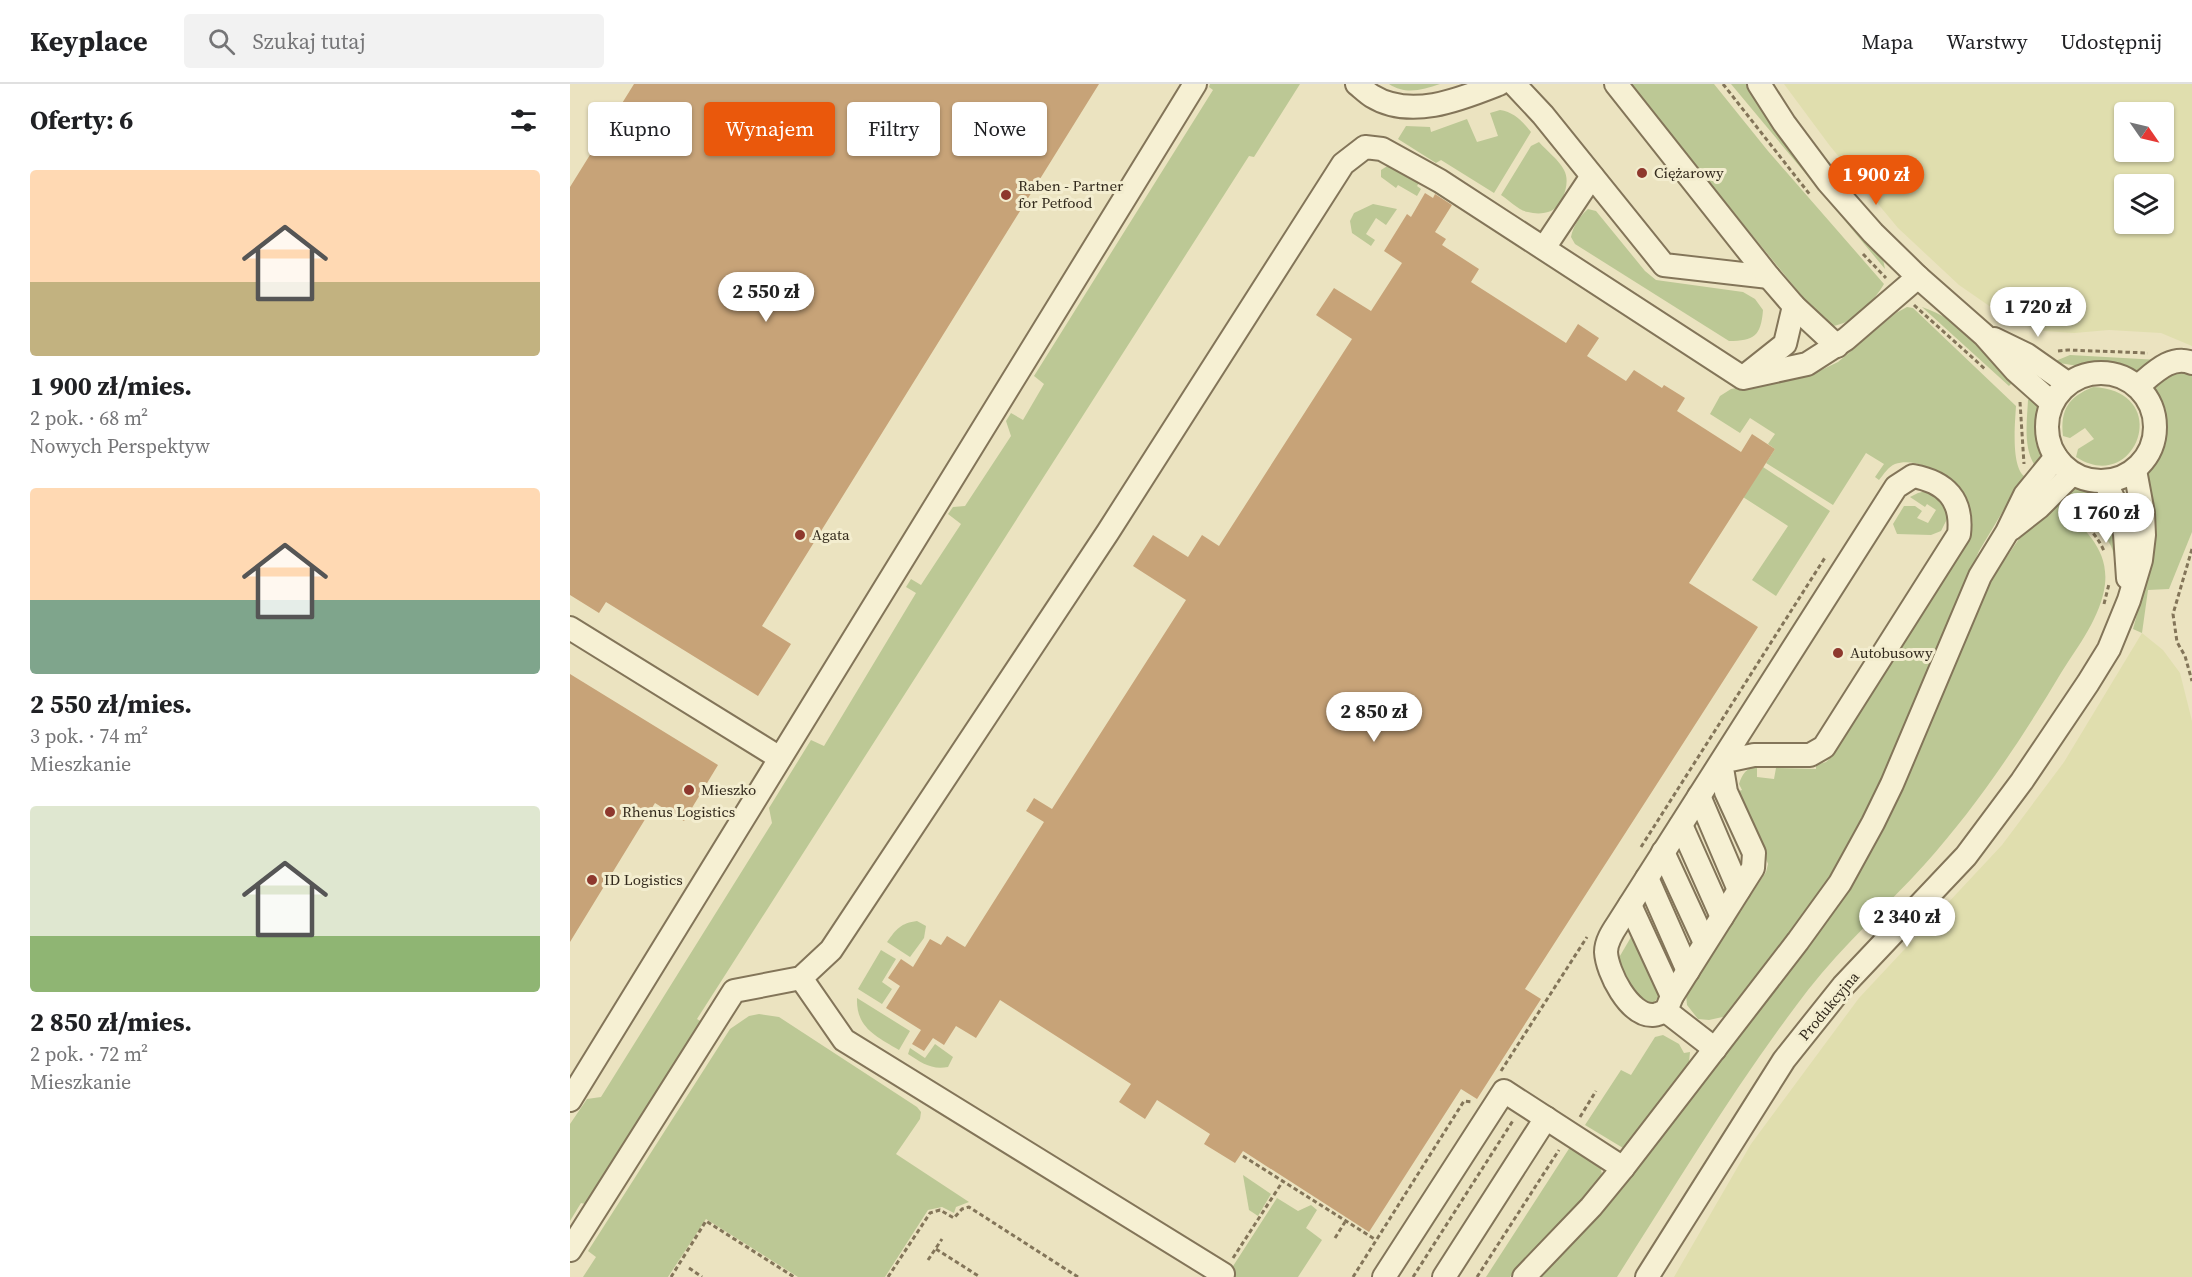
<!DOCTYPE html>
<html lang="pl">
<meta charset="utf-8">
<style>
:root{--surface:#fff;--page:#f2f2f2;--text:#202124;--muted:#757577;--line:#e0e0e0;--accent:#ea580c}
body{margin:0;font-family:"Source Serif 4",serif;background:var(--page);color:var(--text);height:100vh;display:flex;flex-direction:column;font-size:22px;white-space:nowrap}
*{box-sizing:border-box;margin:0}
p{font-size:20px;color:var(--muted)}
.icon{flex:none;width:33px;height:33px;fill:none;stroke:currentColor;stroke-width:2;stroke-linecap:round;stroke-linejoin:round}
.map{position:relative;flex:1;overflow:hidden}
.panel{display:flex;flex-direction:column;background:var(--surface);width:570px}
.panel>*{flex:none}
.top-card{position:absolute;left:18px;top:18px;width:570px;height:54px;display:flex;gap:12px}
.needle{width:39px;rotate:124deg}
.buttons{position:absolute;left:1544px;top:18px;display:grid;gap:12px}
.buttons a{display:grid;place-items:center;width:60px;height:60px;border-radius:6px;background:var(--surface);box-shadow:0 2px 4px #0004;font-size:30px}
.price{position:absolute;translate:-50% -51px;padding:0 14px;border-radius:21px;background:#fff;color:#222;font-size:20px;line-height:39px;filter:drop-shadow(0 2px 3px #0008)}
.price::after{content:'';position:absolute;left:50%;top:36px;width:18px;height:14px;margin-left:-9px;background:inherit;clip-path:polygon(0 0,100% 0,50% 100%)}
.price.current{background:var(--accent);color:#fff}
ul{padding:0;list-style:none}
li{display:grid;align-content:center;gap:12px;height:318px;padding:0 30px}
li span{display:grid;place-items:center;height:186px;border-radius:6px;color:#555}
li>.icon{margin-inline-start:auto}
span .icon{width:108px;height:108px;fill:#fffc;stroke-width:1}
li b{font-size:26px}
h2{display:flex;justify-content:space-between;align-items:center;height:72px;padding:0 30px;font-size:26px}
.pill{padding:0 21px;border-radius:6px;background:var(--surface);box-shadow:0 2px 4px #0004;font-size:21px;line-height:54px}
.pill.current{background:var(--accent);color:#fff}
header{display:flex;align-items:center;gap:36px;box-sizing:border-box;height:84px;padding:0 30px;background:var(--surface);border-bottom:2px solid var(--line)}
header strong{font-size:28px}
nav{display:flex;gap:33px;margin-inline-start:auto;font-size:21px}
.search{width:420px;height:54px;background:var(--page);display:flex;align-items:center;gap:15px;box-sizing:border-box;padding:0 21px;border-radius:6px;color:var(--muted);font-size:22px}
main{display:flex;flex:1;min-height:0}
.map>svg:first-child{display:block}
</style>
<header>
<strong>Keyplace</strong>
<div class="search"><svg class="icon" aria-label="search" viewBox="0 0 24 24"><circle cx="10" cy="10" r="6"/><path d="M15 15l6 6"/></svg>Szukaj tutaj</div>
<nav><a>Mapa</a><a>Warstwy</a><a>Udostępnij</a></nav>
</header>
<main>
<section class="panel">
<h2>Oferty: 6<svg class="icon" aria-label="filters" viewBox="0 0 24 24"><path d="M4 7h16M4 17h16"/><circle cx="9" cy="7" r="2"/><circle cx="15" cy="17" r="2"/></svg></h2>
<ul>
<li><span style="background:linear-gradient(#ffd9b3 60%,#c2b280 0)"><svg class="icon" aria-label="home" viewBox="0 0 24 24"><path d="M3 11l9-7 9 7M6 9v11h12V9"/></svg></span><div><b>1 900 zł/mies.</b><p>2 pok. · 68 m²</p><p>Nowych Perspektyw</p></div></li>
<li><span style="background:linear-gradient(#ffd9b3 60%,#7fa58c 0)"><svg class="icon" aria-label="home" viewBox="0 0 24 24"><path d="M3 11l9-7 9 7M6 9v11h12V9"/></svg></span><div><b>2 550 zł/mies.</b><p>3 pok. · 74 m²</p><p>Mieszkanie</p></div></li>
<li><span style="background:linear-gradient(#dfe7d0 70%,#8fb573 0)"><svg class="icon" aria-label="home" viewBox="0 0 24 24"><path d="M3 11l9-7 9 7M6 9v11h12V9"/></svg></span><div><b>2 850 zł/mies.</b><p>2 pok. · 72 m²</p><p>Mieszkanie</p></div></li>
</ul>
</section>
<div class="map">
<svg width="1622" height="1193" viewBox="0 0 1622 1193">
<rect width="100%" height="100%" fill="#ebe3c0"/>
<g fill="#e0deae" fill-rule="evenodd">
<path d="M1214 0H1622V262L1591 249 1539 246 1504 249 1474 247 1441 237 1389 201 1328 144 1260 62ZM1554 28H1593V68H1554ZM1554 100H1593V140H1554Z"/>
<path d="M1572 549 1593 566 1610 589 1622 637V1193H1104L1181 1060 1289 914 1432 761 1494 678Z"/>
</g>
<g fill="#bcc895">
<path d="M640 0H730L684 73 679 72 127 935 132 938 15 1120 11 1119 0 1137V1040L17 1015 31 1013 202 739 199 724 241 656 254 662 346 509 336 503 341 495 351 501 391 440 378 430 383 423 395 422 441 352 436 337 441 329 453 336 474 300 464 292 643 6 639 3Z"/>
<path d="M819 0H870C852 6 836 11 819 0Z"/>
<path d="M1059 0H1144L1198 67 1314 200C1303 218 1283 240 1262 242L1240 222Z"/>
<path d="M1161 0H1178L1189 18 1312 170 1315 185Z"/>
<path d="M930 26C944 28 952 37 961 48L924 109 871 76 866 79 828 55 836 42 860 43 861 48 897 35 907 58 928 52 920 29Z"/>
<path d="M969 58C977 67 989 76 994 86 1001 98 993 121 981 127 974 130 965 130 958 128 949 127 939 116 931 111L961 62Z"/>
<path d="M819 81 849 99 847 102 851 105 847 112 828 101 826 104 811 93V86Z"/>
<path d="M803 120 827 125 816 141 806 134 796 150 805 156 801 162 782 149 780 137 784 129Z"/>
<path d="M1018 125 1026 127 1075 187 1086 196 1173 208 1185 215 1193 226C1191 252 1184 257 1159 257L1005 160 1001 153C1003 142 1010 132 1018 125Z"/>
<path d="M1337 223 1343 224 1446 322C1445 339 1441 381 1454 392L1409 467 1309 707 1262 793 1238 829 1157 932 1139 936 1128 935 1117 921 1116 911 1196 788 1198 780 1169 707 1172 706 1169 700C1172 690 1177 683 1187 683V693L1204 695 1206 684 1246 685V681L1256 678 1262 672 1397 460C1401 450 1404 440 1401 429 1395 402 1352 370 1325 380 1318 383 1314 390 1309 396L1305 393 1314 380 1296 369 1263 421 1196 379 1205 365 1198 360 1205 350 1180 334 1170 349 1140 330 1150 312 1161 305 1243 290 1268 278 1326 229Z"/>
<path d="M1352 223C1391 236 1418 268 1447 294L1439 302Z"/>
<path d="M1500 271 1589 276 1578 285 1565 289 1554 283 1538 278 1520 279 1508 282 1483 278Z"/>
<path d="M1603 286 1622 287V448L1599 505 1578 506 1572 549 1563 545 1577 493 1574 390 1575 380 1582 372 1589 355 1591 334 1584 307 1587 299Z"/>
<path d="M1523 303C1605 307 1566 412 1506 373L1508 365 1524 355 1515 344 1500 354 1493 352C1490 325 1499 313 1523 303Z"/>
<path d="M1464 310 1468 318 1471 372 1469 386C1452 370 1457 338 1458 316Z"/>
<path d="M1193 383 1260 427 1206 512 1182 496 1218 442 1173 413Z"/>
<path d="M1512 400C1555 411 1547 463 1549 498 1544 487 1546 473 1541 462 1530 442 1507 426 1491 410L1502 401Z"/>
<path d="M1356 407C1371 411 1374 419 1378 433L1371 447 1361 451 1327 450 1323 440 1334 422H1345L1352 427 1347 434 1358 439 1366 426 1357 420 1355 423 1340 413 1348 409Z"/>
<path d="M1485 418C1510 441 1539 462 1535 500 1531 533 1508 562 1491 589 1451 656 1407 722 1355 780 1317 822 1273 861 1238 906 1168 997 1109 1096 1047 1193H966L1243 856 1289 789 1314 744 1338 691 1421 496 1455 446Z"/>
<path d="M347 837 356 842 354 854 340 873 317 858C326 845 331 839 347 837Z"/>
<path d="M1064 848 1089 912 1083 920 1078 922 1062 909 1047 877Z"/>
<path d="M311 866 326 875 312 898 322 905 312 920 288 905Z"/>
<path d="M287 914 340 947 329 966C306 952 286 944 287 914Z"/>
<path d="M189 930 209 933 347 1023 351 1028 350 1035 326 1070 399 1118 386 1123 384 1129 372 1123 358 1126 315 1193H228L136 1135 98 1193H13L26 1173 18 1167 160 945 179 932Z"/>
<path d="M1093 951 1109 960 1114 969 1120 968 1119 978 1112 989 1053 1064 1015 1041 1051 986 1061 991 1085 953Z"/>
<path d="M365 960 383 973 378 983C361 986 352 979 338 970L340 964 355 974Z"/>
<path d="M1002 1060C1018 1070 1033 1074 1032 1095L940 1193H916Z"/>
<path d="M673 1091 701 1110 688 1132 679 1126Z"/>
<path d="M707 1114 728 1127 741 1121 747 1126 736 1144 752 1156 728 1193H656Z"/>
</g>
<g fill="#c7a378">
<path d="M64 0H529L192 542 221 560 188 612 36 518 29 529 0 511V103Z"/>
<path d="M855 109 863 114 865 110 882 121 865 148 876 155 872 161 909 185 901 198 996 259 1008 240 1029 254 1017 272 1056 297 1064 286 1092 304 1094 301 1115 314 1107 327 1171 368 1182 350 1205 365 1119 499 1188 543 955 905 971 915 907 1015 891 1005 799 1148 673 1067 665 1079 634 1060 640 1050 587 1016 575 1035 549 1018 561 1000 430 916 406 954 386 942 374 961 363 954 354 967 342 960 351 946 316 924 330 902 318 894 331 875 343 883 360 855 371 861 377 852 395 863 474 738 456 727 464 714 482 725 616 516 563 482 583 451 618 473 632 451 649 462 782 255 746 231 764 204 801 227 832 179 814 167 837 130 841 133Z"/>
<path d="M0 590 148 681 114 737 85 719 0 858Z"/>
</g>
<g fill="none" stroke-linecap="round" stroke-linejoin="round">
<g stroke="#837559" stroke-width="26">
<g id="minor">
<path d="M787 0C792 4 797 9 802 12 841 36 891 15 929 0"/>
<path d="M944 0 973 31 1094 181 1199 193"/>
<path d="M1046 0 1199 193 1224 222 1267 262"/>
<path d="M1189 0 1214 39 1258 98 1303 149 1348 193 1414 251 1445 286 1482 319"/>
<path d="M974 164 1022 92"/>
<path d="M1424 255 1457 271 1497 299"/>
<circle cx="1531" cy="343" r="54"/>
<path d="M1176 291 1215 260 1224 222"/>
<path d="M1568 302C1583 290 1601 270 1622 279"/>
<path d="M1535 398 1551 430 1555 450 1558 494"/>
<path d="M1441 445 1469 423 1502 390"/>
<path d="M0 544 210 674"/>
<path d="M1129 712 1169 806"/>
<path d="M1111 741 1152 833"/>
<path d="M1093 768 1135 859"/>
<path d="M1077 794 1118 887"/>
<path d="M1060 821 1102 912"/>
<path d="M1049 838C1043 847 1036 857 1036 868 1037 888 1059 932 1083 931 1087 931 1092 928 1096 927L1102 912 1183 784 1184 769 1156 708 1151 678 1184 671H1240L1254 663 1389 450C1393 416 1376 398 1343 392L1326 403 1049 838"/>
<path d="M231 894 274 956 653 1190"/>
<path d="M1096 927 1145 965"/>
<path d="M0 1016 625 0"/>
<path d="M0 1166 164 907 231 894 261 866 538 448 773 80 795 63 812 65 870 97 1173 294 1237 280 1276 255 1348 193"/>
<path d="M814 1193 934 1007 1053 1084"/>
<path d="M874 1193 976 1034"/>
<path d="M954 1193 1021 1123 1053 1084 1228 857 1270 799 1303 739 1322 700 1410 492 1437 448 1455 411 1486 373"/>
<path d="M1077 1193 1214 976 1273 902 1396 772 1452 697 1518 599 1539 565 1559 516 1571 476 1574 451 1573 429 1565 386"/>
</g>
</g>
<g stroke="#837559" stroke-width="3" stroke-dasharray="4.5 3" stroke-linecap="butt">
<path d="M1153 0 1241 112"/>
<path d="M1293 170 1316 194"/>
<path d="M1344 221 1415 285"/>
<path d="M1488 267 1498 266 1578 269"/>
<path d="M1450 318 1454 380"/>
<path d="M1496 424C1511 437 1526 448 1534 467"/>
<path d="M1622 465 1603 530 1607 558 1615 572 1622 597"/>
<path d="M1534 520 1539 500"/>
<path d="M1071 763 1256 472"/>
<path d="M931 987 1017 853"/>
<path d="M1010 1033 1026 1007"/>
<path d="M673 1072 806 1156"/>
<path d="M765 1154 775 1138"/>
<path d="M366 1165 410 1193"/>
<path d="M663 1174 713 1097"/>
<path d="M358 1176 372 1155"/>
<path d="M119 1184 132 1193"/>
<path d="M101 1193 136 1137 224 1193"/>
<path d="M318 1193 360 1129 370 1126 384 1134 392 1125 399 1123 508 1193"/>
<path d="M783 1193 894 1017 903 1018"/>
<path d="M843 1193 944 1035"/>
<path d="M907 1193 989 1066"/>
</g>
<use href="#minor" stroke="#f6f0d3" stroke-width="22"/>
</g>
<g fill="#8e382d" stroke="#f3edcf" stroke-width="2">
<circle cx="1072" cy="89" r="6"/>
<circle cx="436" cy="111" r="6"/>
<circle cx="230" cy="451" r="6"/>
<circle cx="1268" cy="569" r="6"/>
<circle cx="119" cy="706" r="6"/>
<circle cx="40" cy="728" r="6"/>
<circle cx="22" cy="796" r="6"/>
</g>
<g text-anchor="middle" stroke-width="6" stroke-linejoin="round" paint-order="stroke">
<g font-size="15" fill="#332a1d" stroke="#f3edcf" text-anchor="start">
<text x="1084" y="94">Ciężarowy</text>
<text x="448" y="107">Raben - Partner<tspan x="448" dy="17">for Petfood</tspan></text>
<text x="242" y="456">Agata</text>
<text x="1280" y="574">Autobusowy</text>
<text x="131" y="711">Mieszko</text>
<text x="52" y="733">Rhenus Logistics</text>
<text x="34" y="801">ID Logistics</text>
</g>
<g font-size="15" fill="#332a1d" stroke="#f3edcf">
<text transform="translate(1259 922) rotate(-50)" y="5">Produkcyjna</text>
</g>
</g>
</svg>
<div class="buttons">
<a><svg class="needle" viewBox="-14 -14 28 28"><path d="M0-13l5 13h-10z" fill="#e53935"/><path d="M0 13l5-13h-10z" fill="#757577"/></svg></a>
<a><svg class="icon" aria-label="layers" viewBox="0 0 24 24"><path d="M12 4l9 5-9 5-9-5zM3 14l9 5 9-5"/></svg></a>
</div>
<b class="price current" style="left:1306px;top:122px">1 900 zł</b>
<b class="price" style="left:196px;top:239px">2 550 zł</b>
<b class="price" style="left:1468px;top:254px">1 720 zł</b>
<b class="price" style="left:1536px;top:460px">1 760 zł</b>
<b class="price" style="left:804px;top:659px">2 850 zł</b>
<b class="price" style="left:1337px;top:864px">2 340 zł</b>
<div class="top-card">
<a class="pill">Kupno</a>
<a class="pill current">Wynajem</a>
<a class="pill">Filtry</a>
<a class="pill">Nowe</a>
</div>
</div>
</main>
